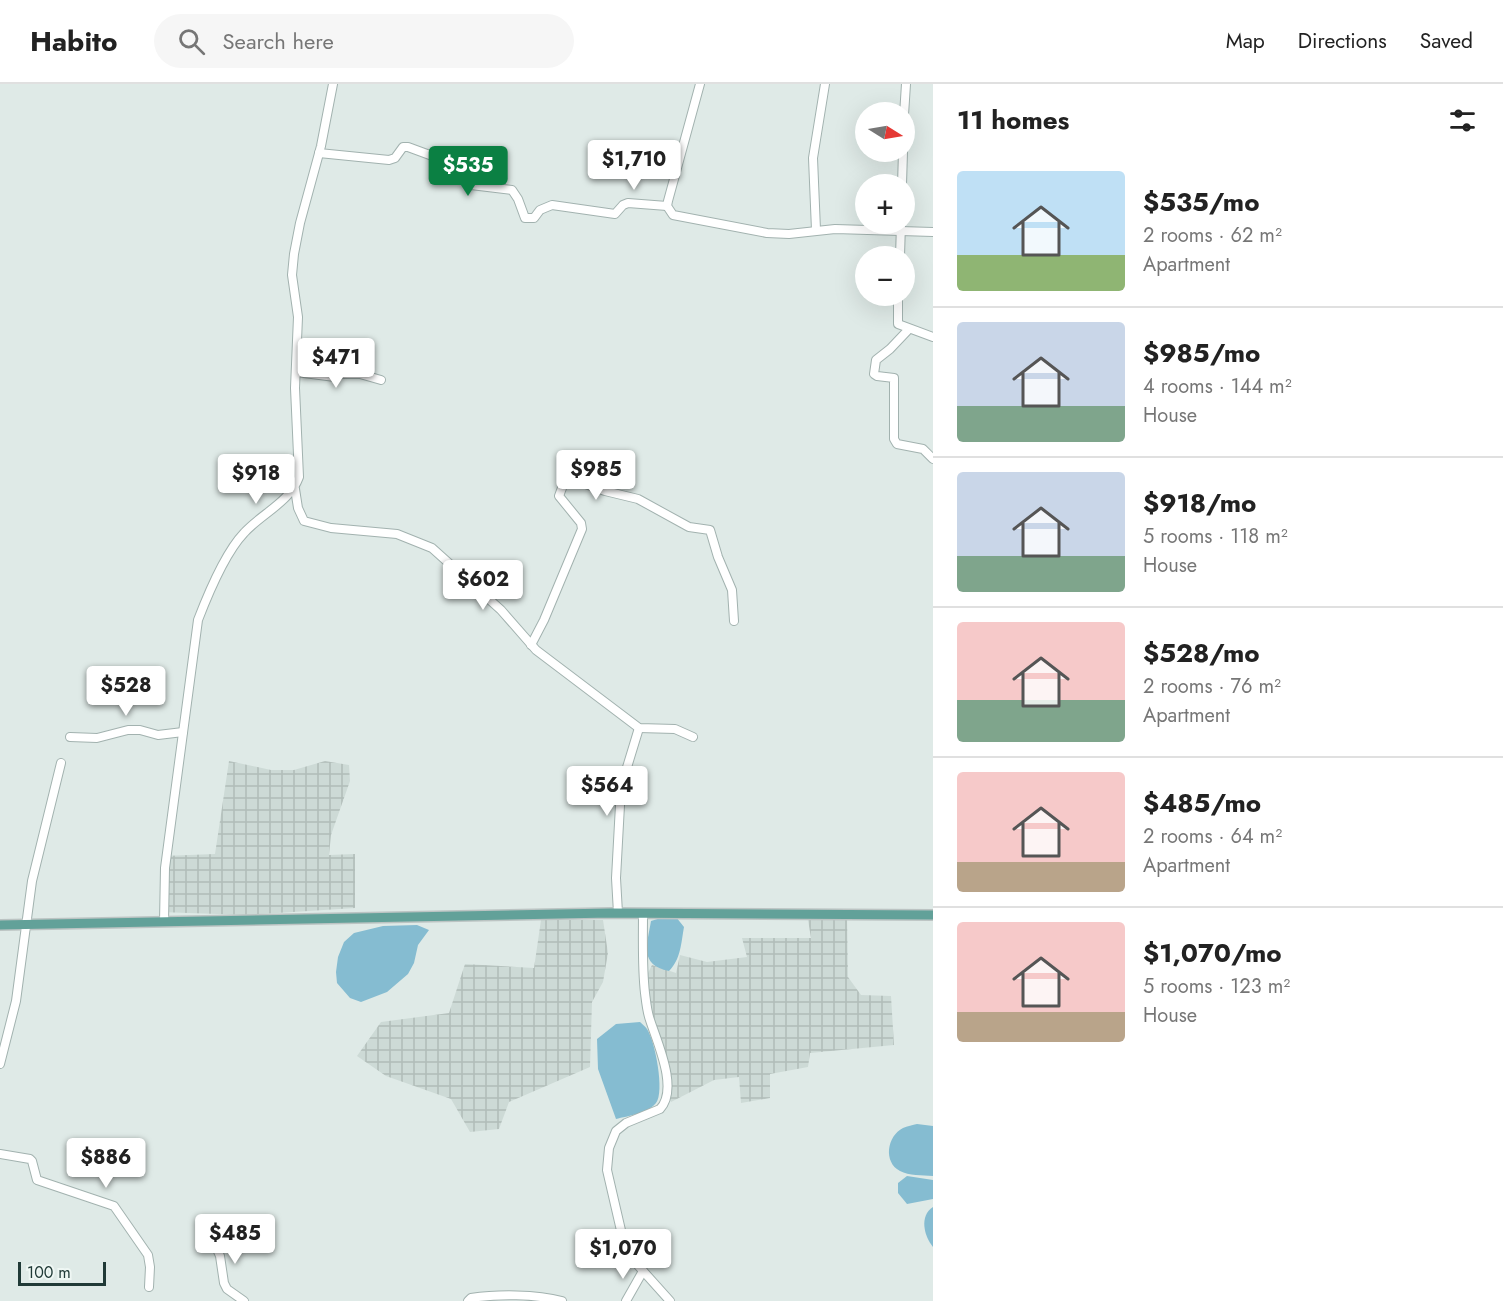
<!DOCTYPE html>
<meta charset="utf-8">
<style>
:root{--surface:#fff;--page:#f6f6f6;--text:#222;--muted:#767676;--line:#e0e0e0;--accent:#0b8043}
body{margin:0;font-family:Jost,sans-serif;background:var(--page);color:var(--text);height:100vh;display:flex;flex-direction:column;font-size:22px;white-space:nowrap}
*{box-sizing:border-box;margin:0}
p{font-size:20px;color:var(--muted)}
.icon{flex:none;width:33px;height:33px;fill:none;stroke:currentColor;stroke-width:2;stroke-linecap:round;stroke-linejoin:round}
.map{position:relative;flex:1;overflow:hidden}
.drawer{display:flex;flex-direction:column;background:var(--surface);width:570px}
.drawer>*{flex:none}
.needle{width:39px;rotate:101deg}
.fabs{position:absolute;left:855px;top:18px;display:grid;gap:12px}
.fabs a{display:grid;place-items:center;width:60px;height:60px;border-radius:50%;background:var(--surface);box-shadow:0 6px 24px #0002;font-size:30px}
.scale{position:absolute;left:18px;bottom:15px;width:88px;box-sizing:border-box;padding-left:6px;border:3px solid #203a37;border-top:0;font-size:16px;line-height:21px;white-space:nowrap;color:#203a37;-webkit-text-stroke:4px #eff7f4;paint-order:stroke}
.price{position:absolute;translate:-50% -51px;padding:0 14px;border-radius:6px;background:#fff;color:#222;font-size:20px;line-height:39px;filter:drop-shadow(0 2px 3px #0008)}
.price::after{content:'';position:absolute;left:50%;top:36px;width:18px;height:14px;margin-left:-9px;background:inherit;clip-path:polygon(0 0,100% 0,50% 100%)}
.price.selected{background:var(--accent);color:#fff}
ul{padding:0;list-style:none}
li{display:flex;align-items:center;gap:18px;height:150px;padding:0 24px}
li+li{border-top:2px solid var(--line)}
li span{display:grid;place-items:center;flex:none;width:168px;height:120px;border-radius:6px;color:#555}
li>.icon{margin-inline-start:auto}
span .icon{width:72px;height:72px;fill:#fffc;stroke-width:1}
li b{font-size:26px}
h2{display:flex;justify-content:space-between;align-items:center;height:72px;padding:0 24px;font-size:26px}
header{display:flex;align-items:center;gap:36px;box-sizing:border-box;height:84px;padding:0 30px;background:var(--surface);border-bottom:2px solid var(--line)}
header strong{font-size:28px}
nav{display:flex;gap:33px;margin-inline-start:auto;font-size:21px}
.search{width:420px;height:54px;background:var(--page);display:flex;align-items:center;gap:15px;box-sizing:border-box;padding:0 21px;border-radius:33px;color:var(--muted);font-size:22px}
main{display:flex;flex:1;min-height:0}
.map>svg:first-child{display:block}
</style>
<header>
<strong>Habito</strong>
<div class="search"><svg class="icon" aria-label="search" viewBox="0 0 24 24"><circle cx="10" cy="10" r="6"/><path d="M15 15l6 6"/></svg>Search here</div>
<nav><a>Map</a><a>Directions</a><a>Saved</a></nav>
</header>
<main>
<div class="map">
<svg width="933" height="1217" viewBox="0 0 933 1217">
<defs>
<pattern id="industrial-grid" width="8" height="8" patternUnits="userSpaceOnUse" patternTransform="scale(1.5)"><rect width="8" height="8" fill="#cddad6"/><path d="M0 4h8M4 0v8" fill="none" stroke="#b0bcb8"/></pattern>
</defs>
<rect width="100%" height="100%" fill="#dfeae7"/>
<g fill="url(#industrial-grid)">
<path d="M229 677 271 686H294L325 677 349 681 350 697 331 751 329 771 355 770V824L246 831 160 828 163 772 215 770Z"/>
<path d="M807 830 847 831 848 893 861 911 891 912 894 961 810 969 808 983 770 990V1014L741 1019 739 993 714 996 671 1018 662 966 644 897 652 881 676 889 680 871 707 878 747 873 742 854H811Z"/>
<path d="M541 836H603L608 869 603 898 592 918 590 983 509 1018 499 1045 470 1048 451 1015 386 992 357 972 381 938 449 929 465 880 534 884Z"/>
</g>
<g fill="#85bcd1">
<path d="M664 833H676L684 843C681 859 681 875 669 887 639 881 647 861 651 837Z"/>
<path d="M417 841 429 846 418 861 414 879 408 890 387 908 361 918 350 914 337 899 336 888 338 873 344 858 354 849 383 842Z"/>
<path d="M640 938C642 940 645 942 647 945 655 957 665 1008 656 1019 648 1029 628 1032 616 1035L598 985 597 955 616 940Z"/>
<path d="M917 1040 933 1042V1092C922 1091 909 1092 900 1087 883 1078 887 1052 903 1044 907 1042 913 1041 917 1040Z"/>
<path d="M907 1092 933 1096V1115L907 1120 898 1109V1099Z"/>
<path d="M933 1123V1163C924 1152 919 1132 933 1123Z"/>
</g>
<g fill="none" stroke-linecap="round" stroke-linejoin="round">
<g stroke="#a2b2af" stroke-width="10">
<g id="minor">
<path d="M700 0 668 117 667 122 673 131 767 149 789 150 835 145 933 148"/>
<path d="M904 31 906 0"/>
<path d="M319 69 389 76 395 74 403 63H408L465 84 467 96 471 101 512 106 518 115 525 134H534L540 126 552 121 615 130 623 121 628 119 667 122"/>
<path d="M902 100 903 68"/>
<path d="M816 146 813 74 825 0"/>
<path d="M900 172 901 140"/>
<path d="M898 212V240L933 253"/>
<path d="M909 245 890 265 876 276 874 290 877 292 894 294V355L897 360 923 365 933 375"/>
<path d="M296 288 335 293 342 290H360L381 296"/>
<path d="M295 405 298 424 304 437 331 444 397 450 432 464 501 526 536 566 639 644 675 645 693 653"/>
<path d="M531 561 544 536 582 445 581 439 559 412 565 396 569 394 605 407 638 415 689 443 710 446 718 473 732 506 734 537"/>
<path d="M70 653 97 654 128 646H140L158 651 183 648"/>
<path d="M618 829 616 794 621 703 639 644"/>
<path d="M643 829C643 855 642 883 645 909 646 917 647 928 650 936 657 958 679 1005 660 1025L626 1039 616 1047 609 1064 607 1086 626 1168 670 1217"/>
<path d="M164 838 165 784 198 536C208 510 225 469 244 449 261 430 290 418 299 393L295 304 298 233 292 191 294 170 300 139 321 62 333 0"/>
<path d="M0 980 16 917 32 797 61 679"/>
<path d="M0 1070 30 1075 32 1077 37 1096 114 1122 148 1171 150 1183 149 1203"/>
<path d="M209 1147 220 1172 224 1199 227 1205 244 1217"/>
<path d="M468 1217 471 1214C497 1210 536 1210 562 1217"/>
<path d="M626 1217 643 1187"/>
</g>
</g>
<g stroke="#bcc4c3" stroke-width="12">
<path id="major" d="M0 841 610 829 933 831"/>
</g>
<use href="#minor" stroke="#fff" stroke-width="8"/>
<use href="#major" stroke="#62a199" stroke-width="9"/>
</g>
</svg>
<div class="fabs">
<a><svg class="needle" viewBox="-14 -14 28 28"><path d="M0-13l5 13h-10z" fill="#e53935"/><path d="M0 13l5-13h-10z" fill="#767676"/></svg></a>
<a>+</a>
<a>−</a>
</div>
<div class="scale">100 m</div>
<b class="price" style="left:634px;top:107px">$1,710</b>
<b class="price selected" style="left:468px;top:113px">$535</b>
<b class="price" style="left:336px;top:305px">$471</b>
<b class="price" style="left:596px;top:417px">$985</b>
<b class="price" style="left:256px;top:421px">$918</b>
<b class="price" style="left:483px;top:527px">$602</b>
<b class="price" style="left:126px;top:633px">$528</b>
<b class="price" style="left:607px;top:733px">$564</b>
<b class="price" style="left:106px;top:1105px">$886</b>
<b class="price" style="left:235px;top:1181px">$485</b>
<b class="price" style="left:623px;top:1196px">$1,070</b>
</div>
<section class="drawer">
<h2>11 homes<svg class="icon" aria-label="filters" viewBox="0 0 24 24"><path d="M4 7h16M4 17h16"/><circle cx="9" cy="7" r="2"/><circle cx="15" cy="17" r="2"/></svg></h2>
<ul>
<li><span style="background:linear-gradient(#bfe0f5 70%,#8fb573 0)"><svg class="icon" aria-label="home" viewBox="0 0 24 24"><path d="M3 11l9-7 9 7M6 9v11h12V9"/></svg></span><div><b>$535/mo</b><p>2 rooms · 62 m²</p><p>Apartment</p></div></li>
<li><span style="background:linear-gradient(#c9d6e8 70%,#7fa58c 0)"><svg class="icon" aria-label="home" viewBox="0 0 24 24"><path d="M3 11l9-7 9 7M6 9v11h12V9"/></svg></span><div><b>$985/mo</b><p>4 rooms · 144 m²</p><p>House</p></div></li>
<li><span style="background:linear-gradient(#c9d6e8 70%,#7fa58c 0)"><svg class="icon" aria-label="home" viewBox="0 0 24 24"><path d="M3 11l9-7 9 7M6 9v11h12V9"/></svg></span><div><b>$918/mo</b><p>5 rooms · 118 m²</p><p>House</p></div></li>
<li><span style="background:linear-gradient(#f6c9c9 65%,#7fa58c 0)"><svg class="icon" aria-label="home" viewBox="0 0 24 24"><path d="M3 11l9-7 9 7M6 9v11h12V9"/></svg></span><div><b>$528/mo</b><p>2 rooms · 76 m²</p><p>Apartment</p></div></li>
<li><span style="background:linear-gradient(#f6c9c9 75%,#b9a48a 0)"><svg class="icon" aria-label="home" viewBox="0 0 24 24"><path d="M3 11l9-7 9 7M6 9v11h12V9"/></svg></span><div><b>$485/mo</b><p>2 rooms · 64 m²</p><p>Apartment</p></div></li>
<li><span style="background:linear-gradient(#f6c9c9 75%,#b9a48a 0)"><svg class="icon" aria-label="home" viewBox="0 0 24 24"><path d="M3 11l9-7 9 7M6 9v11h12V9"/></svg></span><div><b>$1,070/mo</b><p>5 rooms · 123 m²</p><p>House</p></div></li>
</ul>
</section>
</main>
